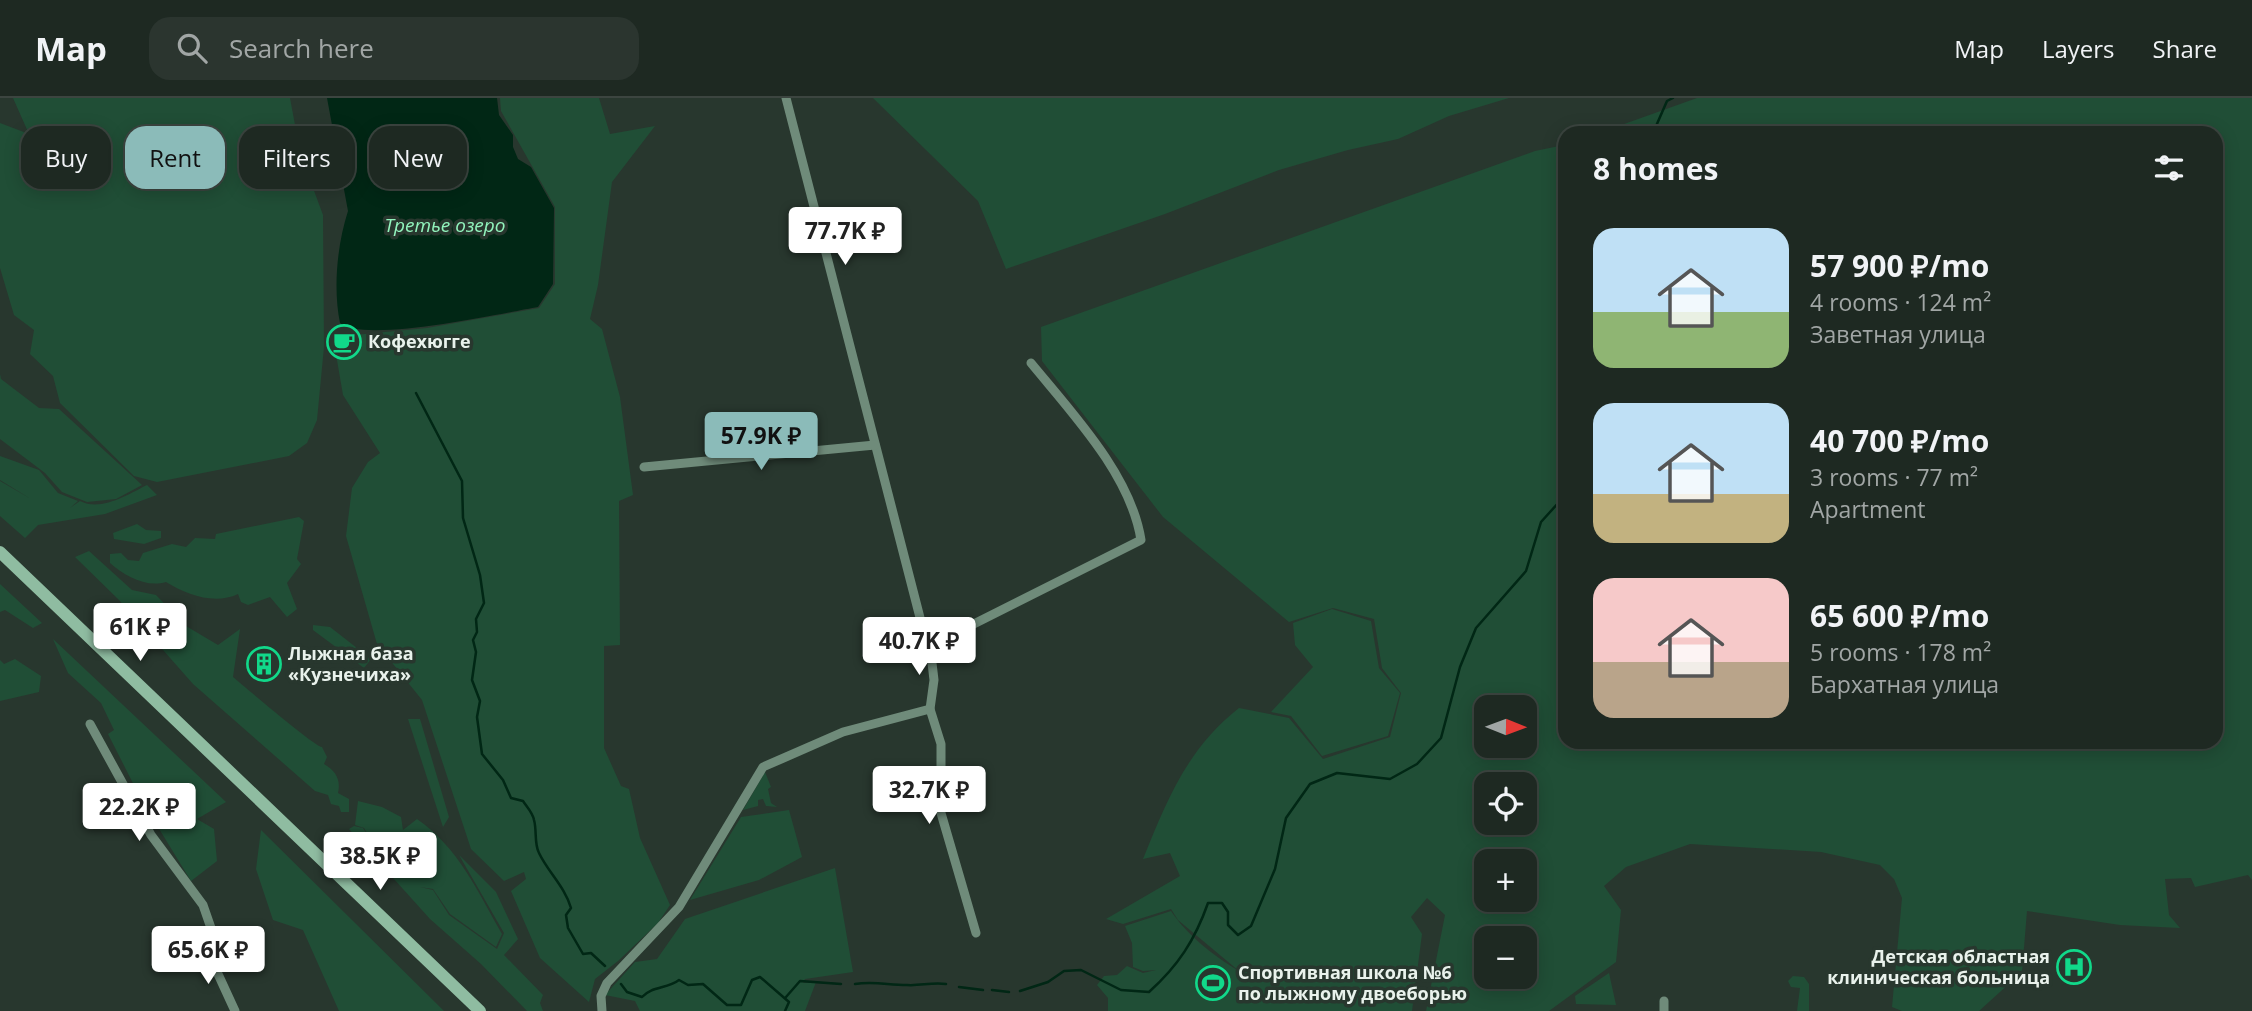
<!DOCTYPE html>
<meta charset="utf-8">
<style>
:root{--surface:#1e2922;--page:#2b352f;--text:#f1f3f6;--muted:#a1a6a5;--line:#3c4540;--accent:#8bbbb9}
body{margin:0;font-family:"Open Sans",sans-serif;background:var(--page);color:var(--text);height:100vh;display:flex;flex-direction:column;font-size:26px;white-space:nowrap}
*{box-sizing:border-box;margin:0}
p{font-size:23px;color:var(--muted)}
.icon{flex:none;width:38px;height:38px;fill:none;stroke:currentColor;stroke-width:2;stroke-linecap:round;stroke-linejoin:round}
.map{position:relative;flex:1;overflow:hidden}
.drawer{position:absolute;left:1558px;top:28px;width:665px;height:623px;display:flex;flex-direction:column;background:var(--surface);border-radius:21px;box-shadow:0 4px 18px #0003,0 0 0 2px var(--line)}
.drawer>*{flex:none}
.guide{position:absolute;left:21px;top:28px;width:665px;height:63px;display:flex;gap:14px}
.needle{width:46px;rotate:91deg}
.buttons{position:absolute;left:1474px;top:597px;display:grid;gap:14px}
.buttons a{display:grid;place-items:center;width:63px;height:63px;border-radius:14px;background:var(--surface);box-shadow:0 4px 18px #0003,0 0 0 2px var(--line);font-size:35px}
.price{position:absolute;translate:-50% -60px;padding:0 16px;border-radius:7px;background:#fff;color:#222;font-size:23px;line-height:46px;filter:drop-shadow(0 2px 4px #0008)}
.price::after{content:'';position:absolute;left:50%;top:42px;width:21px;height:16px;margin-left:-10px;background:inherit;clip-path:polygon(0 0,100% 0,50% 100%)}
.price.selected{background:var(--accent);color:#111}
ul{padding:0;list-style:none}
li{display:flex;align-items:center;gap:21px;height:175px;padding:0 35px}
li span{display:grid;place-items:center;flex:none;width:196px;height:140px;border-radius:21px;color:#555}
li>.icon{margin-inline-start:auto}
span .icon{width:84px;height:84px;fill:#fffc;stroke-width:1}
li b{font-size:30px}
h2{display:flex;justify-content:space-between;align-items:center;height:84px;padding:0 35px;font-size:30px}
.tag{padding:0 24px;border-radius:21px;background:var(--surface);box-shadow:0 4px 18px #0003,0 0 0 2px var(--line);font-size:24px;line-height:63px}
.tag.selected{background:var(--accent);color:#111}
header{display:flex;align-items:center;gap:42px;box-sizing:border-box;height:98px;padding:0 35px;background:var(--surface);border-bottom:2px solid var(--line)}
header strong{font-size:33px}
nav{display:flex;gap:38px;margin-inline-start:auto;font-size:24px}
.search{width:490px;height:63px;background:var(--page);display:flex;align-items:center;gap:18px;box-sizing:border-box;padding:0 24px;border-radius:21px;color:var(--muted);font-size:26px}
.map>svg:first-child{display:block}
</style>
<header>
<strong>Map</strong>
<div class="search"><svg class="icon" aria-label="search" viewBox="0 0 24 24"><circle cx="10" cy="10" r="6"/><path d="M15 15l6 6"/></svg>Search here</div>
<nav><a>Map</a><a>Layers</a><a>Share</a></nav>
</header>
<div class="map">
<svg width="2252" height="913" viewBox="0 0 2252 913">
<rect width="100%" height="100%" fill="#28372e"/>
<g fill="#204e36" fill-rule="evenodd">
<path d="M13 0H290L301 59 286 74 313 90 323 117 324 249 317 322 307 345 289 358 157 384 134 378 60 305 53 278 30 256 34 232 14 217 0 170V25L29 36Z"/>
<path d="M500 0H599L610 36 655 28 612 84 598 187 590 221 602 231 620 299 633 397 619 403 620 547 604 548V650L621 688 629 691 640 740 670 807 658 825 618 863 595 881 589 904 540 860 511 793 526 781 524 774 504 783 471 751 422 602 377 546 346 438 352 390 368 364 380 355 343 297 333 239 427 230 539 210 555 186V109L501 13Z"/>
<path d="M873 0H1509L1449 18 1398 41 1348 52 1279 72 1165 116 1006 171 978 103Z"/>
<path d="M1697 0H2252V782L2248 777 2195 789 2191 780 2165 781 2169 817 2180 830 2120 827 2027 813 2022 874 1979 913H1902L1892 909 1902 800 1894 781 1880 767 1821 754 1690 746 1626 769 1604 788 1621 812 1616 864 1549 913H1426L1445 817 1427 800 1411 819 1422 836 1412 913H1108V900L1097 887 1104 878 1117 877 1127 868 1143 875 1156 872 1143 873 1133 869 1132 845 1125 828 1171 813C1186 836 1215 859 1239 873L1178 822 1171 811 1123 826 1106 821 1180 778 1170 755 1143 761C1167 702 1187 651 1239 610L1289 620 1323 661 1390 639 1401 595 1382 570 1374 521 1333 510 1289 524 1163 419 1042 263 1041 229 1535 53 1564 47V644H2216V35H1599ZM1486 609H1524V648H1486ZM1524 686V724H1486V686ZM1486 763H1524V802H1486ZM1486 840H1524V878H1486Z"/>
<path d="M0 276 1 281 39 310 59 311 142 387 116 401 87 404 62 394 45 375 0 341Z"/>
<path d="M0 358 39 372 58 395 78 403 70 410 80 403C101 414 129 396 147 387L157 397 105 416 38 427 25 440 0 418V383L31 401 0 382Z"/>
<path d="M299 419 304 423 297 461 301 466 287 485 297 511 287 519 270 499 248 507 241 504 238 496C215 507 187 497 166 484 146 490 125 478 110 465V456L121 455 128 462 139 463 143 455 172 446 186 449 195 440 215 441 216 436Z"/>
<path d="M137 426 146 432 161 433V440L144 446 114 441 113 435Z"/>
<path d="M89 453 132 492 156 497 186 528 218 547 240 531 233 579C245 589 315 649 322 649L327 659 324 666C336 673 341 682 338 695L349 701V714H341L339 708 331 706 328 697 315 693 193 586 119 502 75 459Z"/>
<path d="M0 486 42 525 33 530 5 512 0 514Z"/>
<path d="M1332 511 1371 523 1379 570 1400 595 1388 638 1322 658 1291 618 1271 614 1313 569 1295 547 1293 525Z"/>
<path d="M313 527 330 529 371 561 364 570 313 532Z"/>
<path d="M53 541 226 704 197 721 214 731 217 763 191 783 142 703 108 636 114 632 101 605 68 575Z"/>
<path d="M15 561 41 578 39 594 0 603V562L4 566Z"/>
<path d="M408 621H420L449 719 443 729Z"/>
<path d="M765 674 771 689 768 691 771 705 777 709 766 708 763 701 758 702V708L743 712Z"/>
<path d="M358 703 382 709 401 719 403 732 417 721C458 749 478 794 502 836L496 849 450 816 433 791 420 789 433 792 449 817 497 851 504 835 459 757 496 794 518 841 504 857 543 897 540 905 543 913H527L481 866 430 821 349 731 354 728 363 730 372 744 364 730 355 727Z"/>
<path d="M789 712 802 759 759 782 690 802 741 719Z"/>
<path d="M261 732 444 913H339L303 832 273 822 256 771Z"/>
<path d="M835 770 853 874 805 881 803 885 816 884 805 913H640L635 903 605 897 635 864 657 861 685 821Z"/>
<path d="M1609 875 1616 907 1576 906 1575 898Z"/>
<path d="M1793 878 1804 879 1809 886V913H1797L1800 890 1791 889 1788 883Z"/>
</g>
<path fill="#012715" d="M327 0H497L499 17 513 37V49L518 61 531 69 554 110 553 186 538 209C503 215 364 246 340 225 333 191 337 147 348 113Z"/>
<g fill="none" stroke-linecap="round" stroke-linejoin="round">
<g stroke="#012715" stroke-width="2.5">
<path d="M1653 35 1667 3 1673 0"/>
<path d="M416 295 462 383 463 420 480 477 484 505 476 521 477 534 473 542 476 554 472 582 480 603 477 619 482 656 503 682 511 700 523 703C527 709 533 715 534 722 537 732 534 746 539 755 548 774 565 789 571 810L566 817 568 830 583 856 591 855 605 868"/>
<path d="M621 886 627 894 642 899C652 888 667 891 679 882L688 887 703 886 727 907H741L752 882 760 879 789 904 785 913"/>
<path d="M855 886C874 883 888 887 907 887 920 888 932 884 946 886"/>
<path d="M959 889 983 892"/>
<path d="M992 892 1009 894"/>
<path d="M1020 893 1048 884 1064 873 1081 872 1121 892 1149 894C1178 868 1195 842 1208 805H1222L1228 814V827L1238 837 1251 828 1275 771 1286 720 1310 686 1337 675 1390 681 1417 666 1441 640 1460 569 1476 530 1526 473 1541 424 1560 403H1564"/>
<path d="M786 899 800 883 841 886"/>
</g>
<g stroke="#6f8b7a" stroke-width="9">
<path d="M786 0 925 539 930 548 1141 442C1131 377 1072 315 1031 265"/>
<path d="M644 369 875 347"/>
<path d="M930 548 934 582 930 611 941 646V715L976 835"/>
<path d="M90 626 151 737 203 807 211 830 212 863 235 913"/>
<path d="M602 913 601 898 607 885 679 809 763 669 843 634 930 611"/>
<path d="M1664 913V903"/>
</g>
<path stroke="#8fbca1" stroke-width="12" d="M0 454 480 913"/>
</g>
<defs>
<g id="cafe-ring" transform="scale(1.75)"><circle r="9.5" fill="#28372e" stroke="#11d98a" stroke-width="1.5"/><path d="M-5.5-4.5H6V0H3Q3 3.5 0 3.5H-2.5Q-5.5 3.5-5.5 0ZM3-3.2v2h1.7v-2ZM-6 4.5H4V6H-6Z" fill="#11d98a"/></g>
<g id="building-ring" transform="scale(1.75)"><circle r="9.5" fill="#28372e" stroke="#11d98a" stroke-width="1.5"/><path d="M-4-6H4V6H1V3H-1V6H-4ZM-2.5-4.3h1.7v1.8h-1.7ZM.8-4.3h1.7v1.8H.8ZM-2.5-1h1.7V.8h-1.7ZM.8-1h1.7V.8H.8Z" fill="#11d98a"/></g>
<g id="hospital-ring" transform="scale(1.75)"><circle r="9.5" fill="#28372e" stroke="#11d98a" stroke-width="1.5"/><path d="M-5-5h3v3.5h4V-5h3V5h-3V1.5h-4V5h-3Z" fill="#11d98a"/></g>
<g id="stadium-ring" transform="scale(1.75)"><circle r="9.5" fill="#28372e" stroke="#11d98a" stroke-width="1.5"/><path d="M0-5a6.5 5 0 1 0 0 10a6.5 5 0 1 0 0-10ZM-3.5-1.8h7v3.6h-7Z" fill="#11d98a"/></g>
</defs>
<g fill-rule="evenodd">
<use href="#cafe-ring" x="344" y="244"/>
<use href="#building-ring" x="264" y="566"/>
<use href="#hospital-ring" x="2074" y="869"/>
<use href="#stadium-ring" x="1213" y="885"/>
</g>
<g text-anchor="middle" stroke-width="7" stroke-linejoin="round" paint-order="stroke">
<g font-size="18" font-weight="bold" fill="#e9f2ec" stroke="#28372e" text-anchor="start">
<text x="368" y="250">Кофехюгге</text>
<text x="288" y="562">Лыжная база<tspan x="288" dy="21">«Кузнечиха»</tspan></text>
<text x="2050" y="865" text-anchor="end">Детская областная<tspan x="2050" dy="21">клиническая больница</tspan></text>
<text x="1238" y="881">Спортивная школа №6<tspan x="1238" dy="21">по лыжному двоеборью</tspan></text>
</g>
<g font-size="19" font-style="italic" fill="#92f4bd" stroke="#28372e">
<text x="445" y="134">Третье озеро</text>
</g>
</g>
</svg>
<div class="buttons">
<a><svg class="needle" viewBox="-14 -14 28 28"><path d="M0-13l5 13h-10z" fill="#e53935"/><path d="M0 13l5-13h-10z" fill="#a1a6a5"/></svg></a>
<a><svg class="icon" aria-label="locate" viewBox="0 0 24 24"><circle cx="12" cy="12" r="6"/><path d="M12 2v4M12 18v4M2 12h4M18 12h4"/></svg></a>
<a>+</a>
<a>−</a>
</div>
<b class="price" style="left:845px;top:169px">77.7K ₽</b>
<b class="price selected" style="left:761px;top:374px">57.9K ₽</b>
<b class="price" style="left:140px;top:565px">61K ₽</b>
<b class="price" style="left:919px;top:579px">40.7K ₽</b>
<b class="price" style="left:929px;top:728px">32.7K ₽</b>
<b class="price" style="left:139px;top:745px">22.2K ₽</b>
<b class="price" style="left:380px;top:794px">38.5K ₽</b>
<b class="price" style="left:208px;top:888px">65.6K ₽</b>
<div class="guide">
<a class="tag">Buy</a>
<a class="tag selected">Rent</a>
<a class="tag">Filters</a>
<a class="tag">New</a>
</div>
<section class="drawer">
<h2>8 homes<svg class="icon" aria-label="filters" viewBox="0 0 24 24"><path d="M4 7h16M4 17h16"/><circle cx="9" cy="7" r="2"/><circle cx="15" cy="17" r="2"/></svg></h2>
<ul>
<li><span style="background:linear-gradient(#bfe0f5 60%,#8fb573 0)"><svg class="icon" aria-label="home" viewBox="0 0 24 24"><path d="M3 11l9-7 9 7M6 9v11h12V9"/></svg></span><div><b>57 900 ₽/mo</b><p>4 rooms · 124 m²</p><p>Заветная улица</p></div></li>
<li><span style="background:linear-gradient(#bfe0f5 65%,#c2b280 0)"><svg class="icon" aria-label="home" viewBox="0 0 24 24"><path d="M3 11l9-7 9 7M6 9v11h12V9"/></svg></span><div><b>40 700 ₽/mo</b><p>3 rooms · 77 m²</p><p>Apartment</p></div></li>
<li><span style="background:linear-gradient(#f6c9c9 60%,#b9a48a 0)"><svg class="icon" aria-label="home" viewBox="0 0 24 24"><path d="M3 11l9-7 9 7M6 9v11h12V9"/></svg></span><div><b>65 600 ₽/mo</b><p>5 rooms · 178 m²</p><p>Бархатная улица</p></div></li>
</ul>
</section>
</div>
